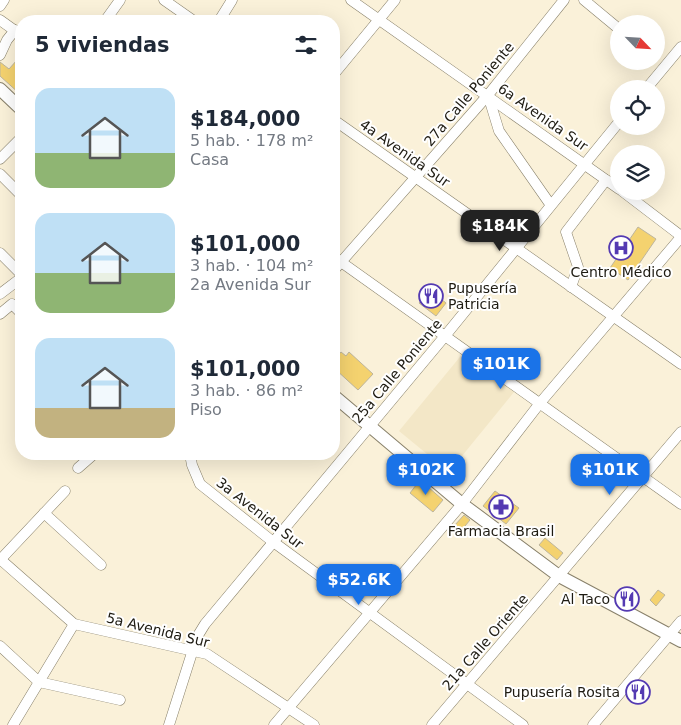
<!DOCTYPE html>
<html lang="es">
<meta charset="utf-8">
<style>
:root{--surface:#fff;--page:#f6f6f7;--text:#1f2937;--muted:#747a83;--accent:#1a73e8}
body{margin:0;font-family:"DejaVu Sans",sans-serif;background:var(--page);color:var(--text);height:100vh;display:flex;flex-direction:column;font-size:19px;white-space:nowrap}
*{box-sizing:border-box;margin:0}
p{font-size:16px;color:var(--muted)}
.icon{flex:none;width:28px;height:28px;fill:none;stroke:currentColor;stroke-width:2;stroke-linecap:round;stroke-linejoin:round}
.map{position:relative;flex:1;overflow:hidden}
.details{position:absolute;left:15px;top:15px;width:325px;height:445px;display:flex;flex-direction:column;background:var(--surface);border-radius:20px;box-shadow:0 5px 20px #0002}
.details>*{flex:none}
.needle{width:32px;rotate:115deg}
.tools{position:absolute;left:610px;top:15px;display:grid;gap:10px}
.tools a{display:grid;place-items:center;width:55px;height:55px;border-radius:50%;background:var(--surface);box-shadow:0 5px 20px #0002;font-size:25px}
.price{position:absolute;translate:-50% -42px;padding:0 11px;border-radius:10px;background:var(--accent);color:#fff;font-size:16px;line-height:32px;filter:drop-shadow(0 1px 2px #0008)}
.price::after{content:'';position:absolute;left:50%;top:30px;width:15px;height:11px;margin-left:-8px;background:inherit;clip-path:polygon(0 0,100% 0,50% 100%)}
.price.current{background:#222;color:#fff}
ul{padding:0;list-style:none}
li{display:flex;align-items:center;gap:15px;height:125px;padding:0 20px}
li span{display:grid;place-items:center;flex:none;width:140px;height:100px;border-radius:15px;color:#555}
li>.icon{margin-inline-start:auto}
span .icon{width:60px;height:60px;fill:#fffc;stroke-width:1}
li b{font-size:21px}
h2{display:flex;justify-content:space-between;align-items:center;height:60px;padding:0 20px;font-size:21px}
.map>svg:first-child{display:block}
</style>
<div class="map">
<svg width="681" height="725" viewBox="0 0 681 725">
<rect width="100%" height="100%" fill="#faf1d9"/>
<path fill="#f3e7c7" d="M464 352 514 392 449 472 399 431Z"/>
<g fill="#f4d26f" stroke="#bdb59d">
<path d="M17 60 21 64V95L0 76V62L9 69Z"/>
<path d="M638 227 656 239 628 280 610 268Z"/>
<path d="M430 290 446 303 436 316 419 303Z"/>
<path d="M341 352 346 356 349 352 373 374 358 390 334 368 337 365 334 360Z"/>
<path d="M420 480 443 500 433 512 410 493Z"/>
<path d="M495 491 519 508 506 524 483 506Z"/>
<path d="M464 515 470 520 460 532 454 526Z"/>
<path d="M545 538 563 553 557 560 539 545Z"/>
<path d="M658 590 665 595 656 606 650 600Z"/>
</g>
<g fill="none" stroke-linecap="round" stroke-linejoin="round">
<g stroke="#88806a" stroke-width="11">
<g id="minor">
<path d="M164 0 194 21"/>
<path d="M351 0 619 189"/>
<path d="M584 0 619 29"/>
<path d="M0 6 4 0"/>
<path d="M0 20 21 35"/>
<path d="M105 21 120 0"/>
<path d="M219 21 232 0"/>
<path d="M0 55 7 40 15 30"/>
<path d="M334 74 395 0"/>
<path d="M646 89 681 47"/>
<path d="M488 95 499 131 550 204"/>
<path d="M334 120 681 364"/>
<path d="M0 159 21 138"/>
<path d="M0 174 21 195"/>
<path d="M622 191 681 236"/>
<path d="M0 253 21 274"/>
<path d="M334 257 681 504"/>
<path d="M334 270 488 95 564 0"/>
<path d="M571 287 578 267 566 232 606 180"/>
<path d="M0 294 21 278"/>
<path d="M0 314 12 304 21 313"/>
<path d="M190 454 192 465 200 484 272 541 523 725"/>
<path d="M78 468 94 454"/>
<path d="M44 513 101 565"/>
<path d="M0 559 74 624 207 654 314 725"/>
<path d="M0 560 65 491"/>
<path d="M0 646 39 682 120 700"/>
<path d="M13 725 74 624"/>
<path d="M169 725 197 637 205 624 445 336 619 122"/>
<path d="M274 725 462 504 540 403 681 237"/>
<path d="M432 725 681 432"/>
<path d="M593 725 681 621"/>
</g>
</g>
<g stroke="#88806a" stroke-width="14">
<g id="major">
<path d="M0 89 21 109"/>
<path d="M334 396 462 504 559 576 681 641"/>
</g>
</g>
<use href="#minor" stroke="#fff" stroke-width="10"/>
<use href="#major" stroke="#fff" stroke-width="12"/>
</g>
<defs>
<g id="hospital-ring" transform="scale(1.25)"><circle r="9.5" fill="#fff" stroke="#543ab2" stroke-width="1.5"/><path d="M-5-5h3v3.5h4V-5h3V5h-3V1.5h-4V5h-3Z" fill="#543ab2"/></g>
<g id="restaurant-ring" transform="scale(1.25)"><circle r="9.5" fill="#fff" stroke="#543ab2" stroke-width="1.5"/><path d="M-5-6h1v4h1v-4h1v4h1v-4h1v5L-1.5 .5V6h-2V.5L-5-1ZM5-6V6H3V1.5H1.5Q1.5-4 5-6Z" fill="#543ab2"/></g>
<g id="pharmacy-ring" transform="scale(1.25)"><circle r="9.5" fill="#fff" stroke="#543ab2" stroke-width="1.5"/><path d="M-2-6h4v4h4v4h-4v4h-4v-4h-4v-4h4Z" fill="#543ab2"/></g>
</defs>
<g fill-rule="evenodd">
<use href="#hospital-ring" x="621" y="248"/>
<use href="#restaurant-ring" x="431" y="296"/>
<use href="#pharmacy-ring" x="501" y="507"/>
<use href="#restaurant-ring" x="627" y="599"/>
<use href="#restaurant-ring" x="638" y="692"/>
</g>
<g text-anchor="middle" stroke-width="4" stroke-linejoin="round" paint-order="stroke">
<g font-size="14" fill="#1e1b12" stroke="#fff">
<text transform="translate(469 94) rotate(-50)" y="5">27a Calle Poniente</text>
<text transform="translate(543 117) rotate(35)" y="5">6a Avenida Sur</text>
<text transform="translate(405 153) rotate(35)" y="5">4a Avenida Sur</text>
<text transform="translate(397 371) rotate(-50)" y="5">25a Calle Poniente</text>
<text transform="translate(260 513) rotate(38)" y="5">3a Avenida Sur</text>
<text transform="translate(158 630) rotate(14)" y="5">5a Avenida Sur</text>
<text transform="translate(485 642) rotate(-49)" y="5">21a Calle Oriente</text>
</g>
<g font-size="14" fill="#1e1b12" stroke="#fff">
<text x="621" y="277">Centro Médico</text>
<text x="448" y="293" text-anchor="start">Pupusería<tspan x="448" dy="16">Patricia</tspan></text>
<text x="501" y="536">Farmacia Brasil</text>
<text x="610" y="604" text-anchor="end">Al Taco</text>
<text x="620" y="697" text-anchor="end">Pupusería Rosita</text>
</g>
</g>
</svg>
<div class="tools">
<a><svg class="needle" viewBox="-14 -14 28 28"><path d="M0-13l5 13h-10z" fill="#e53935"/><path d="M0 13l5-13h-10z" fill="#747a83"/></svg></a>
<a><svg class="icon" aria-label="locate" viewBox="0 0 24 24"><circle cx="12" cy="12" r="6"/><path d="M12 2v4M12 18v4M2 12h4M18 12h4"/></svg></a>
<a><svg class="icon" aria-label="layers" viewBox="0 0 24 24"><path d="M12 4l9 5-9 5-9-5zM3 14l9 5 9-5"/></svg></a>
</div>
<b class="price current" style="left:500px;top:252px">$184K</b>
<b class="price" style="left:501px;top:390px">$101K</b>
<b class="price" style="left:426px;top:496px">$102K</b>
<b class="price" style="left:610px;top:496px">$101K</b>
<b class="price" style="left:359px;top:606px">$52.6K</b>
<section class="details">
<h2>5 viviendas<svg class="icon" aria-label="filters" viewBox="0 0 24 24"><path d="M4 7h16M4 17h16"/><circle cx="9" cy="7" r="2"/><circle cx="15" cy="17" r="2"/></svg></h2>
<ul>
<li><span style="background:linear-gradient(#bfe0f5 65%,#8fb573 0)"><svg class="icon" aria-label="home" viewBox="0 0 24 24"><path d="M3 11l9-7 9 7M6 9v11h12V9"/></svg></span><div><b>$184,000</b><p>5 hab. · 178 m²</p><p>Casa</p></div></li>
<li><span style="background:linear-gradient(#bfe0f5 60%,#8fb573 0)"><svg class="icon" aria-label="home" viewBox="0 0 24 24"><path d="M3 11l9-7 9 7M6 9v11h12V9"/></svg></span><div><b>$101,000</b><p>3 hab. · 104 m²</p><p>2a Avenida Sur</p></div></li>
<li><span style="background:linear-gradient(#bfe0f5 70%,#c2b280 0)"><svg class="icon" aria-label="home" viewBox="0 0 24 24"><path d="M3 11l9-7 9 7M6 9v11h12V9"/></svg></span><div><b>$101,000</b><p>3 hab. · 86 m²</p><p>Piso</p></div></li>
</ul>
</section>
</div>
